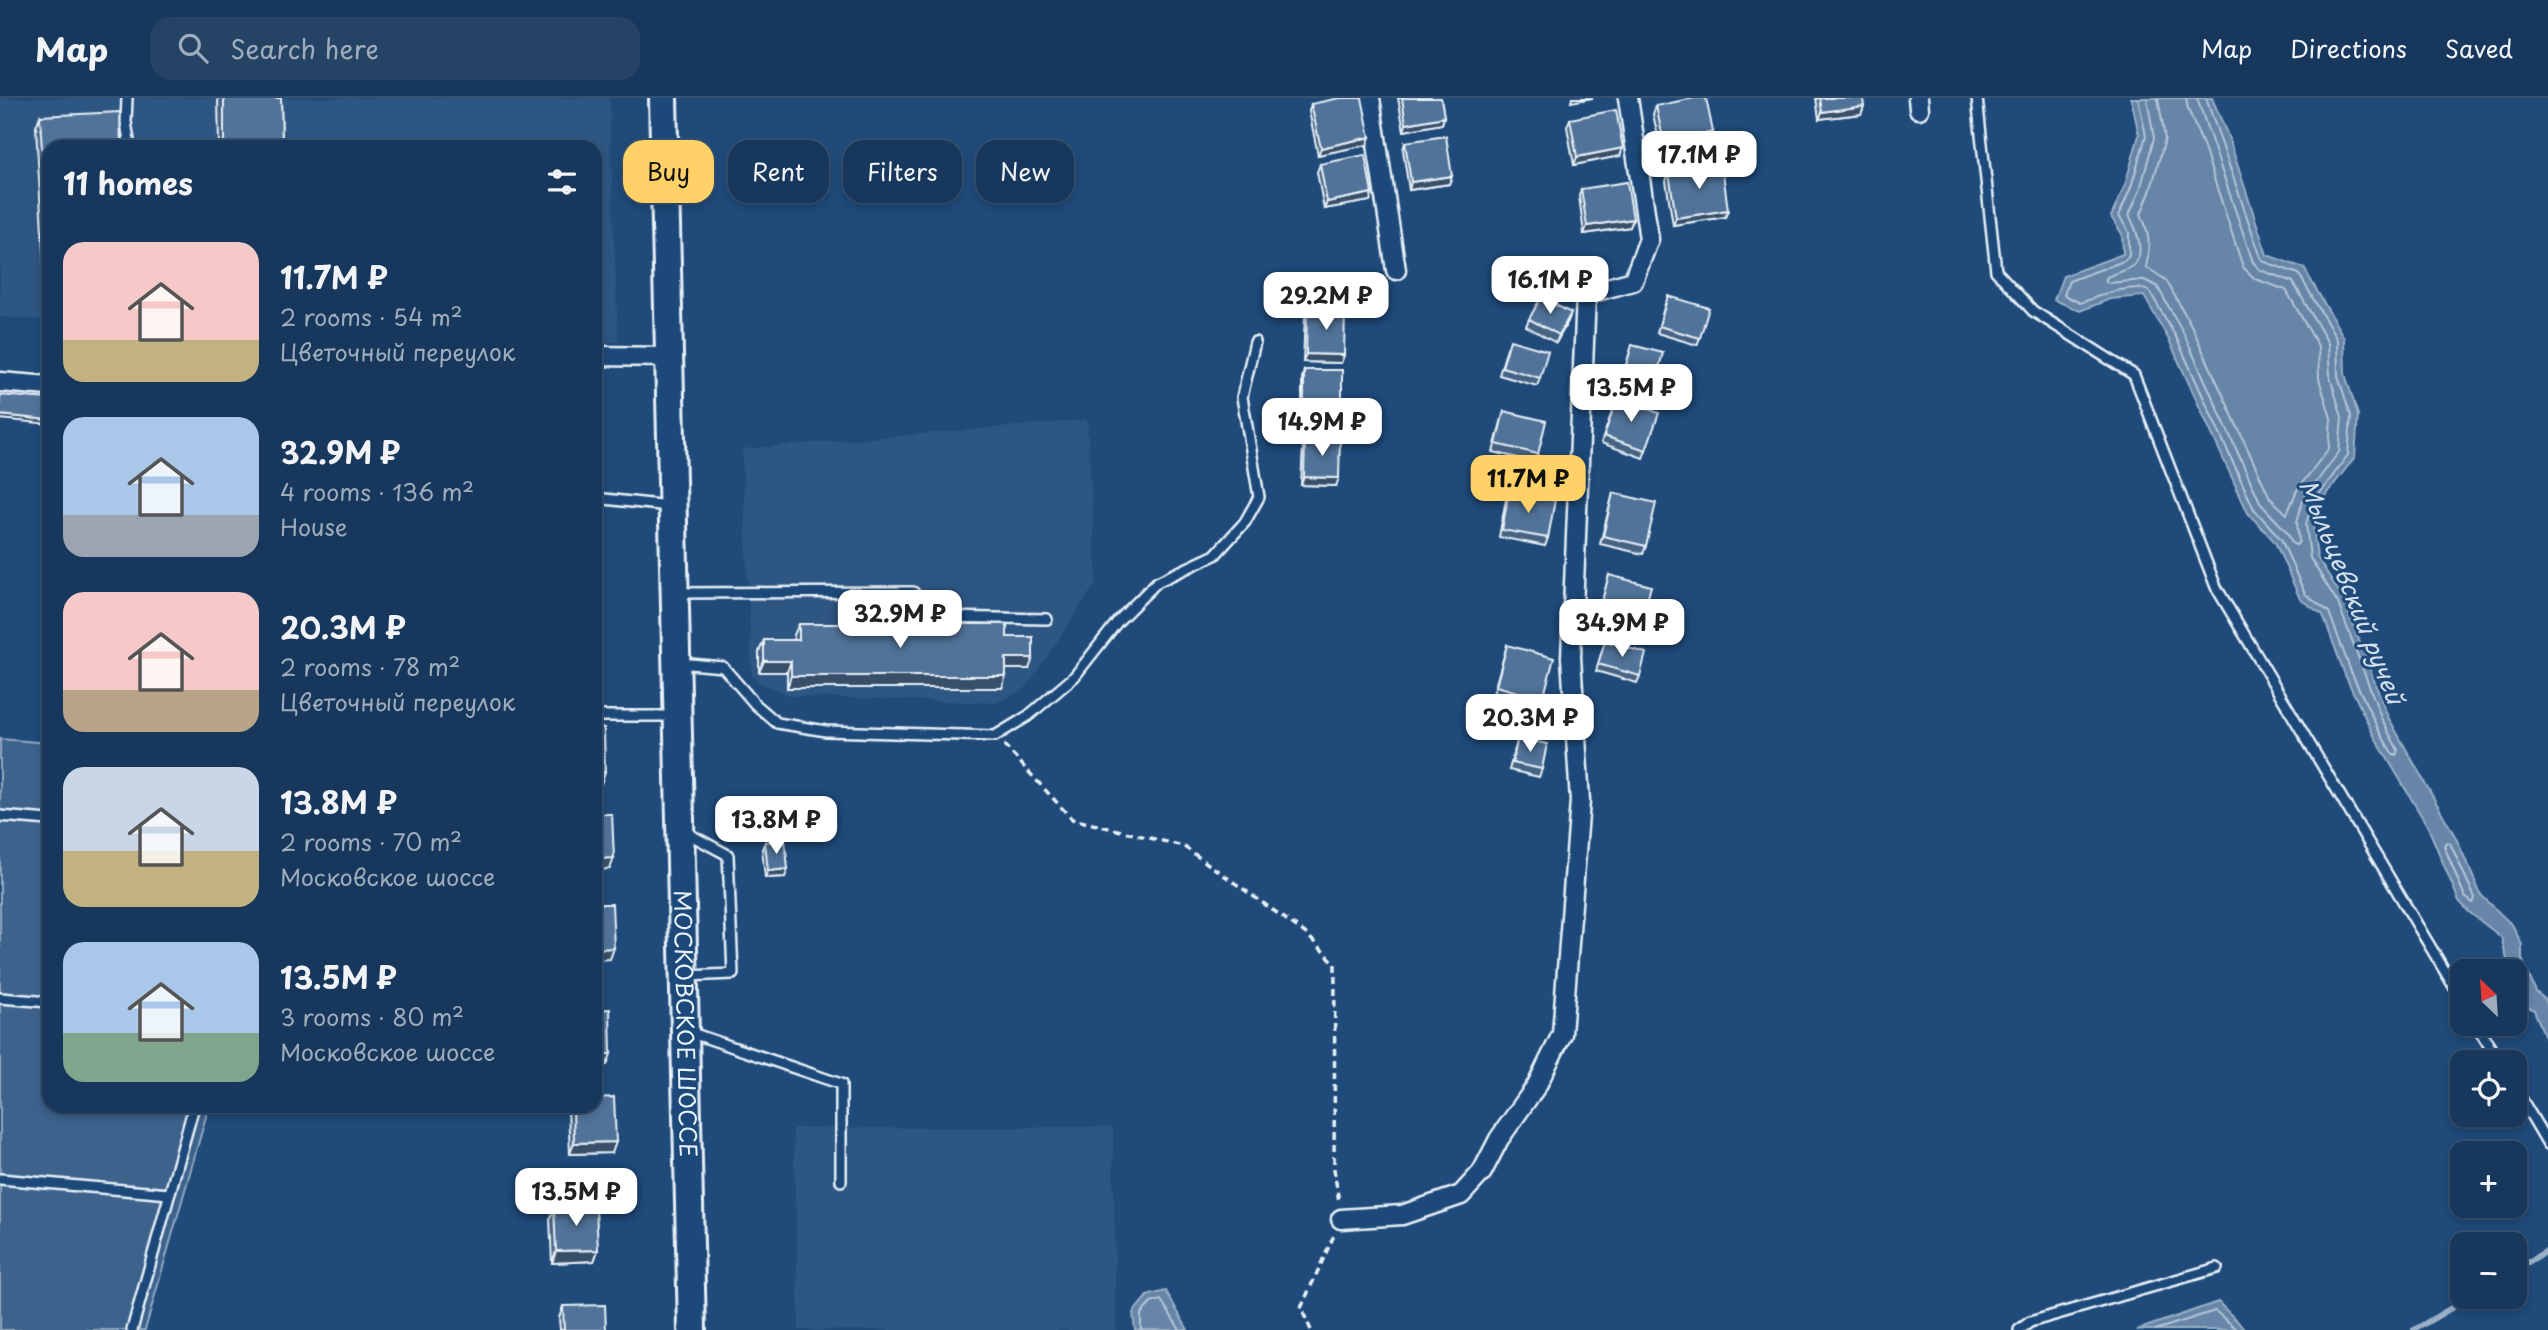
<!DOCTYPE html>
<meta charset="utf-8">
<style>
:root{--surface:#17385c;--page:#244365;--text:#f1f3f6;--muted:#9eacbb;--line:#365272;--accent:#ffd166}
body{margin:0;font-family:"Playpen Sans",sans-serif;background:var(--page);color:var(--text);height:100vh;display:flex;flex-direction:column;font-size:26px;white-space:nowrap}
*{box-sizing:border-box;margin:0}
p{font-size:23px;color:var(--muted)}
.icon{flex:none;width:38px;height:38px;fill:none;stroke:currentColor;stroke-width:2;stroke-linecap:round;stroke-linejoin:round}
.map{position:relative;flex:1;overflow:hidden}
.drawer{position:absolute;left:42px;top:42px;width:560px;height:973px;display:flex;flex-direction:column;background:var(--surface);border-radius:21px;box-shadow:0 4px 10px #0003,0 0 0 2px var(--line)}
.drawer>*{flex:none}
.top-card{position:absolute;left:623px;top:42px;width:665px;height:63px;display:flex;gap:14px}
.needle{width:46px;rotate:335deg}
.buttons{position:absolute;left:2450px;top:861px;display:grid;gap:14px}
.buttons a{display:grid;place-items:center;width:77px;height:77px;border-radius:14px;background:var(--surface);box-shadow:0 4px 10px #0003,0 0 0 2px var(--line);font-size:35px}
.price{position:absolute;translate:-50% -60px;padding:0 16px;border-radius:14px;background:#fff;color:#222;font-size:23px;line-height:46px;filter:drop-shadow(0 2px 4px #0008)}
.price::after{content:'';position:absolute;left:50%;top:42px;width:21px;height:16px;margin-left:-10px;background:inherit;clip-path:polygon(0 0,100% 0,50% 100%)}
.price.active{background:var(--accent);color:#111}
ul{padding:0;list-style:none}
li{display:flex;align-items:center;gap:21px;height:175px;padding:0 21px}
li span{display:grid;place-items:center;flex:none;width:196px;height:140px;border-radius:21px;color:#555}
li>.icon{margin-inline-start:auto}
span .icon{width:84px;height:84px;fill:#fffc;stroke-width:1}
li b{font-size:30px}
h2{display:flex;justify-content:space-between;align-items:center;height:84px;padding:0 21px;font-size:30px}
.chip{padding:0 24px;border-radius:21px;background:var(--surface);box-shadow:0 4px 10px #0003,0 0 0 2px var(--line);font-size:24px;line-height:63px}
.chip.active{background:var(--accent);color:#111}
header{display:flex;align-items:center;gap:42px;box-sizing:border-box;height:98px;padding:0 35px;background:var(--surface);border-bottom:2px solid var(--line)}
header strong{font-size:33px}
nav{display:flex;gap:38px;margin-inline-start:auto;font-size:24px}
.search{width:490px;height:63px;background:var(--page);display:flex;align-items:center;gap:18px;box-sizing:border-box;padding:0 24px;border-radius:21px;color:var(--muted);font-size:26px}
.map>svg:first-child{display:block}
</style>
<header>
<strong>Map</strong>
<div class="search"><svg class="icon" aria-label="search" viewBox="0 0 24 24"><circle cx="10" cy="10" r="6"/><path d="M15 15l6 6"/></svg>Search here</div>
<nav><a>Map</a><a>Directions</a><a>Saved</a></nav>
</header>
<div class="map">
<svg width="2548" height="1232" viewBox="0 0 2548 1232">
<rect width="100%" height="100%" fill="#1f4a7a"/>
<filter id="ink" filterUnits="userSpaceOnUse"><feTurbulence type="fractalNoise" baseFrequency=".0143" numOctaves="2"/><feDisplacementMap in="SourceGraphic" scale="14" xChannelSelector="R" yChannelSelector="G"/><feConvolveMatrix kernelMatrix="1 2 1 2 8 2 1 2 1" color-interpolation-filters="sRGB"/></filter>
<g filter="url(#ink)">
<g fill="#2e5683">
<path d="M0 0H609L618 244H595V49H49V222L0 219Z"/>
<path d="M1087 322 1097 484 1025 591 996 605 790 598 760 584 752 577 742 351Z"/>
<path d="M1113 1029 1116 1232H799L793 1030Z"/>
</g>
<path fill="#3c628c" stroke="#92aac2" stroke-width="2" d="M0 641 49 645V1008H209L145 1232H0Z"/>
<g fill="#6685a7" stroke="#9ab0c7" stroke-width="2">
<path d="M2131 0H2212L2228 38 2267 157 2304 170 2344 240 2345 276 2358 317 2355 359 2318 407 2313 426 2317 459 2344 502 2388 619 2456 740 2481 797 2513 828 2522 847V861L2536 894 2545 901 2548 909V946L2534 912C2516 904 2515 891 2515 873H2510L2501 839 2469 814 2459 803 2428 729 2373 636 2345 577 2323 517 2300 501 2275 444 2248 415 2169 242 2144 198 2110 201 2080 213 2054 202 2063 178 2123 156 2122 136 2111 119 2125 87 2139 37Z"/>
<path d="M1166 1193 1188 1232H1135L1133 1215 1147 1198Z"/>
<path d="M2218 1204 2246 1232H2137Z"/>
</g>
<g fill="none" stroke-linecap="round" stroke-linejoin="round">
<g stroke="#b4c6d8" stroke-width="2">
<path d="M2138 0 2146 38 2131 89 2119 118 2129 134V158L2124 163 2069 183 2064 197 2080 205C2097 199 2134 183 2150 194L2176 239 2254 411 2281 441 2305 496 2329 514 2351 574 2379 633 2392 655 2396 657 2398 652 2382 622 2338 505 2310 460 2306 426 2312 406 2348 357 2351 318 2338 278 2337 242 2299 176 2265 164 2261 160 2206 0"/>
<path d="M2147 0 2154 40 2140 92 2129 117C2136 130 2146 154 2134 167 2127 173 2115 175 2107 179L2105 183 2108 185 2144 182 2157 188 2184 236 2261 406 2287 434 2293 446 2296 447 2299 444 2297 424 2303 402 2339 354 2342 319 2330 279 2328 245 2293 184 2260 172 2253 164 2197 0"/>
<path d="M2158 0 2165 41 2150 94 2141 116C2149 133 2151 151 2146 169L2166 182 2192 229 2270 400 2287 416 2297 392 2329 350 2331 320 2319 281 2318 248 2286 192 2255 181 2243 169 2203 47 2188 11 2186 0"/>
<path d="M2446 744 2450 745 2475 800 2473 805 2465 799 2444 748Z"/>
<path d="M1141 1232V1216L1151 1205 1161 1202 1180 1232"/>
<path d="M2155 1232 2215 1213 2238 1232"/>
</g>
<g stroke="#9ab0c7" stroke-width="6">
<path d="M2515 1172 2548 1152"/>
<path d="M2414 1232 2470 1199"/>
</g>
<g stroke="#e8f1f8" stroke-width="14">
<g id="service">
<path d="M127 0 126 24 130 49"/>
<path d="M1977 0 1996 173 2033 213 2134 277 2216 489 2462 902"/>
<path d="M595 400 669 408"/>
<path d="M678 495 913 494 936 519 1047 521"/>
<path d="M679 565 723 569 755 606 777 625 826 633 995 638 1028 618 1074 579 1118 523 1157 484 1215 457 1245 424 1259 399 1242 299 1255 244"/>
<path d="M595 618H673"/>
<path d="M0 718 49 722"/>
<path d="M685 734 728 757 733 876 686 878"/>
<path d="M0 900 49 904"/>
<path d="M2476 926 2499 964"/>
<path d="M689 934 841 986V1083"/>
<path d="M2515 990 2548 1046"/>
<path d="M0 1081 169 1096"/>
<path d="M132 1232 194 1008"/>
<path d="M2019 1232 2030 1224 2217 1170"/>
</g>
</g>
<g stroke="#e8f1f8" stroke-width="23">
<g id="minor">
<path d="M1370 0 1396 172"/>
<path d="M1918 0 1919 11"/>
<path d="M595 258 668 259"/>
<path d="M0 284 49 288"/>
<path d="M1341 1121 1402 1117 1461 1097 1482 1074 1499 1041 1537 987 1562 936 1580 703 1571 559 1586 196 1633 183 1649 141 1628 0"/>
</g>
</g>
<g stroke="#e8f1f8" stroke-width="32">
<g id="primary">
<path id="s1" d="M663 0 692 1232"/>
</g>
</g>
<g stroke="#e8f1f8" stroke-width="3.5" stroke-dasharray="7 5" stroke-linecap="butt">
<path d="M1004 647 1072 721 1183 748 1305 835 1335 865 1334 1071 1339 1104"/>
<path d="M1311 1232 1301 1210 1335 1135"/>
</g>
<use href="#service" stroke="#1f4a7a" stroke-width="9"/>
<use href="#minor" stroke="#1f4a7a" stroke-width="18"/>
<use href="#primary" stroke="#1f4a7a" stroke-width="26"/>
</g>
<g fill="#466384" stroke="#e8f1f8" stroke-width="2">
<path d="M218 0H281L282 49H219Z"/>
<path d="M1398 0H1441L1444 19 1442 26 1404 33Z"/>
<path d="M1816 0H1863L1864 8 1861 16 1819 21Z"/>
<path d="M1311 6 1367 47 1318 57 1309 13Z"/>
<path d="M1656 8 1710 41 1661 52 1653 16Z"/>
<path d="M40 18 49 49V203L46 204 36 29Z"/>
<path d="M1570 21 1620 58 1574 67 1567 29Z"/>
<path d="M1405 44 1452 78 1449 86 1409 92 1403 52Z"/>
<path d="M1320 66 1372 95 1370 103 1324 111 1317 74Z"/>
<path d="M1669 75 1728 112 1725 119 1673 127 1666 83Z"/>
<path d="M1581 91 1633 121 1630 129 1584 136 1579 98Z"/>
<path d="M1665 206 1700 240 1697 247 1657 235Z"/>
<path d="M1307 211 1344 257 1341 265 1303 264 1305 218Z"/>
<path d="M1571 215 1568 223 1556 245 1526 228 1529 221Z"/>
<path d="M1507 250 1540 280 1537 288 1499 277Z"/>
<path d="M1630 254 1653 290 1650 298 1619 289Z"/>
<path d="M1304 272 1342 318 1339 325 1302 326V280Z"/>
<path d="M1617 300 1646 352 1643 360 1601 345Z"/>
<path d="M1504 313 1538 356 1535 364 1493 354Z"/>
<path d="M1305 341 1336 388 1301 387 1303 348Z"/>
<path d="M1509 393 1548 440 1545 448 1499 439 1506 401Z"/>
<path d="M1613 395 1646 448 1643 456 1600 446Z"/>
<path d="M1609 477 1640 529 1637 536 1596 526Z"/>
<path d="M799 526 1007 539 1029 571H1006L1002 590H787V574H759V554L764 542H794V537Z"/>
<path d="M1507 547 1543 601 1541 608 1493 596Z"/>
<path d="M1603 550 1640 578 1637 585 1596 573Z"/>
<path d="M1518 640 1542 671 1539 679 1509 672Z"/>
<path d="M765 744 785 779 765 780 762 751Z"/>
<path d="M570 1008H595L612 1055 570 1056 568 1012Z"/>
<path d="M554 1109 598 1152 594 1163 552 1165 550 1121Z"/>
<path d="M563 1208 606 1232H560L559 1220Z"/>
</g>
<g fill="#39506b" stroke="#e8f1f8" stroke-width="2">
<path d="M1572 0H1593L1571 4Z"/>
<path d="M1864 8 1861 16 1819 21 1822 14Z"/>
<path d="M1444 19 1442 26 1404 33 1406 26Z"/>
<path d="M1713 34 1710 41 1661 52 1664 45Z"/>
<path d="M1370 39 1367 47 1318 57 1321 50Z"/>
<path d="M1623 50 1620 58 1574 67 1577 59Z"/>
<path d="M1452 78 1449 86 1409 92 1411 84Z"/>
<path d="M1372 95 1370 103 1324 111 1327 104Z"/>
<path d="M1728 112 1725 119 1673 127 1676 120Z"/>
<path d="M1633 121 1630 129 1584 136 1587 128Z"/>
<path d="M1571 215 1568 223 1556 245 1559 237Z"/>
<path d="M1306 256 1344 257 1341 265 1303 264Z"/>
<path d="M0 317 49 322V326L0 321Z"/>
<path d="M1304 318H1342L1339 325 1302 326Z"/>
<path d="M1304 379 1339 380 1336 388 1301 387Z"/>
<path d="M1006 560H1033L1029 571H1002Z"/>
<path d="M764 563H791L787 574H759Z"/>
<path d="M791 578H1006L1002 590H787Z"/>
<path d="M595 582H599L595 593Z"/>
<path d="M605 674 601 686H595V675Z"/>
<path d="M614 760 610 771 595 772V761Z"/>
<path d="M788 771 785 779 765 780 768 773Z"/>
<path d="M614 850 610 861 595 862V851Z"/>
<path d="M595 956H611L607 967H595Z"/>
<path d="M616 1044 612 1055 570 1056 574 1045Z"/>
<path d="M598 1152 594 1163 552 1165 556 1153Z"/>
</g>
<g fill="#517399" stroke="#e8f1f8" stroke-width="2">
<path d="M224 0H281L282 49H224Z"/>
<path d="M1340 0H1362L1370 39 1321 50 1311 6Z"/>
<path d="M1402 0H1441L1444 19 1406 26Z"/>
<path d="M1694 0H1706L1713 34 1664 45 1656 8Z"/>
<path d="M1820 0H1863L1864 8 1822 14Z"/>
<path d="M1616 12 1623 50 1577 59 1570 21Z"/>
<path d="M120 14 121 49H49V179L40 18Z"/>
<path d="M1446 38 1452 78 1411 84 1405 44Z"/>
<path d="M1365 57 1372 95 1327 104 1320 66Z"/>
<path d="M1722 67 1728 112 1676 120 1669 75Z"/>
<path d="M1627 84 1633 121 1587 128 1581 91Z"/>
<path d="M1668 198 1709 210 1700 240 1659 228Z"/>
<path d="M1541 199 1571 215 1559 237 1529 221Z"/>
<path d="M1307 211 1345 212 1344 257 1306 256Z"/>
<path d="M1510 242 1548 253 1540 280 1502 269Z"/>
<path d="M1632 247 1663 255 1653 290 1622 281Z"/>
<rect x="1304" y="272" width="38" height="46"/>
<path d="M0 297 49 301V322L0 317Z"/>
<path d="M1617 300 1659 315 1646 352 1604 338Z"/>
<path d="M1504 313 1546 323 1538 356 1496 346Z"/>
<path d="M1305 341H1340L1339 380 1304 379Z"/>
<path d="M1509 393 1555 402 1548 440 1502 432Z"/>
<path d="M1613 395 1656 405 1646 448 1603 438Z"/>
<path d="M1609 477 1651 488 1640 529 1598 518Z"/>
<path d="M799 526H1007V539H1033V560H1006V578H791V563H764V542H799Z"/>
<path d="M595 538H598L599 582H595Z"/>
<path d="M1605 543 1646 555 1640 578 1598 566Z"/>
<path d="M1507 547 1554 560 1543 601 1496 588Z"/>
<path d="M595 630H604L605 674 595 675Z"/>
<path d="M1518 640 1547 646 1542 671 1512 665Z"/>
<path d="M595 716H612L614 760 595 761Z"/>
<path d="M785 742 788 771 768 773 765 744Z"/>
<path d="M595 806H612L614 850 595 851Z"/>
<path d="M610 911 611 956H595V912Z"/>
<path d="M614 999 616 1044 574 1045 573 1008H595V1000Z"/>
<path d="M596 1108 598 1152 556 1153 554 1109Z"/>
<path d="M605 1207 606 1232H564L563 1208Z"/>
</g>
</g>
<g text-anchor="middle" stroke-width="6" stroke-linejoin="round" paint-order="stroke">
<g font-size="23" fill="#e8f1f8" stroke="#1f4a7a">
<text dy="8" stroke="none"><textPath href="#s1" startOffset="926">МОСКОВСКОЕ ШОССЕ</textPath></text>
</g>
<g font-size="24" font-style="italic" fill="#d4e1ec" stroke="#1f4a7a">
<text transform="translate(2351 494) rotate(68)" y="8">Мыльцевский ручей</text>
</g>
</g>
</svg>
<div class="buttons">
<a><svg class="needle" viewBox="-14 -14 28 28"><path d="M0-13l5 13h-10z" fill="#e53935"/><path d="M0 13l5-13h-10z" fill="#9eacbb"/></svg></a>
<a><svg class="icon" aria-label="locate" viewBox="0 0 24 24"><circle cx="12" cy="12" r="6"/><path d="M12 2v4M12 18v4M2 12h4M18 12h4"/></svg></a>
<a>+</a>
<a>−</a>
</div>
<b class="price" style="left:1699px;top:93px">17.1M ₽</b>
<b class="price" style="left:1550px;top:218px">16.1M ₽</b>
<b class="price" style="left:1326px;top:234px">29.2M ₽</b>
<b class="price" style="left:1631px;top:326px">13.5M ₽</b>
<b class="price" style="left:1322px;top:360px">14.9M ₽</b>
<b class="price active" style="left:1528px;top:417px">11.7M ₽</b>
<b class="price" style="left:900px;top:552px">32.9M ₽</b>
<b class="price" style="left:1622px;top:561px">34.9M ₽</b>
<b class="price" style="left:1530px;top:656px">20.3M ₽</b>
<b class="price" style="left:776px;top:758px">13.8M ₽</b>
<b class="price" style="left:576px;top:1130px">13.5M ₽</b>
<div class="top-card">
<a class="chip active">Buy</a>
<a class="chip">Rent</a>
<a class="chip">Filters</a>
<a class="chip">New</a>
</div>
<section class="drawer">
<h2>11 homes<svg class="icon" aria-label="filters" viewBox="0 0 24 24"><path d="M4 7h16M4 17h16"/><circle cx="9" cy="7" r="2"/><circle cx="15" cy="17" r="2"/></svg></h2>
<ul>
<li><span style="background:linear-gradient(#f6c9c9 70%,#c2b280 0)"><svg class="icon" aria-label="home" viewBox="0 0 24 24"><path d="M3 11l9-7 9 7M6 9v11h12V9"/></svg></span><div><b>11.7M ₽</b><p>2 rooms · 54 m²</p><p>Цветочный переулок</p></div></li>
<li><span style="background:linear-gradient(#a9c7e8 70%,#9aa5b1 0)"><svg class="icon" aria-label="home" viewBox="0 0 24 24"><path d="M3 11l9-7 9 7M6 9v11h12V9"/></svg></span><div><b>32.9M ₽</b><p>4 rooms · 136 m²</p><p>House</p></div></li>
<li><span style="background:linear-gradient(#f6c9c9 70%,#b9a48a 0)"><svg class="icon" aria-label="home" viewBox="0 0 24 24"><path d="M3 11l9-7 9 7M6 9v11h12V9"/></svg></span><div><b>20.3M ₽</b><p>2 rooms · 78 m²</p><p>Цветочный переулок</p></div></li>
<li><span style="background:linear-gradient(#c9d6e8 60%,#c2b280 0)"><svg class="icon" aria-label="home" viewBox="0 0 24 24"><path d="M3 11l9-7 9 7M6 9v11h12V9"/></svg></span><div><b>13.8M ₽</b><p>2 rooms · 70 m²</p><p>Московское шоссе</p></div></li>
<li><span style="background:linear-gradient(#a9c7e8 65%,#7fa58c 0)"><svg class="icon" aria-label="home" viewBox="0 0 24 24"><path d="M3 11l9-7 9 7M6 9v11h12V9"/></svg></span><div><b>13.5M ₽</b><p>3 rooms · 80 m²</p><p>Московское шоссе</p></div></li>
</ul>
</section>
</div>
